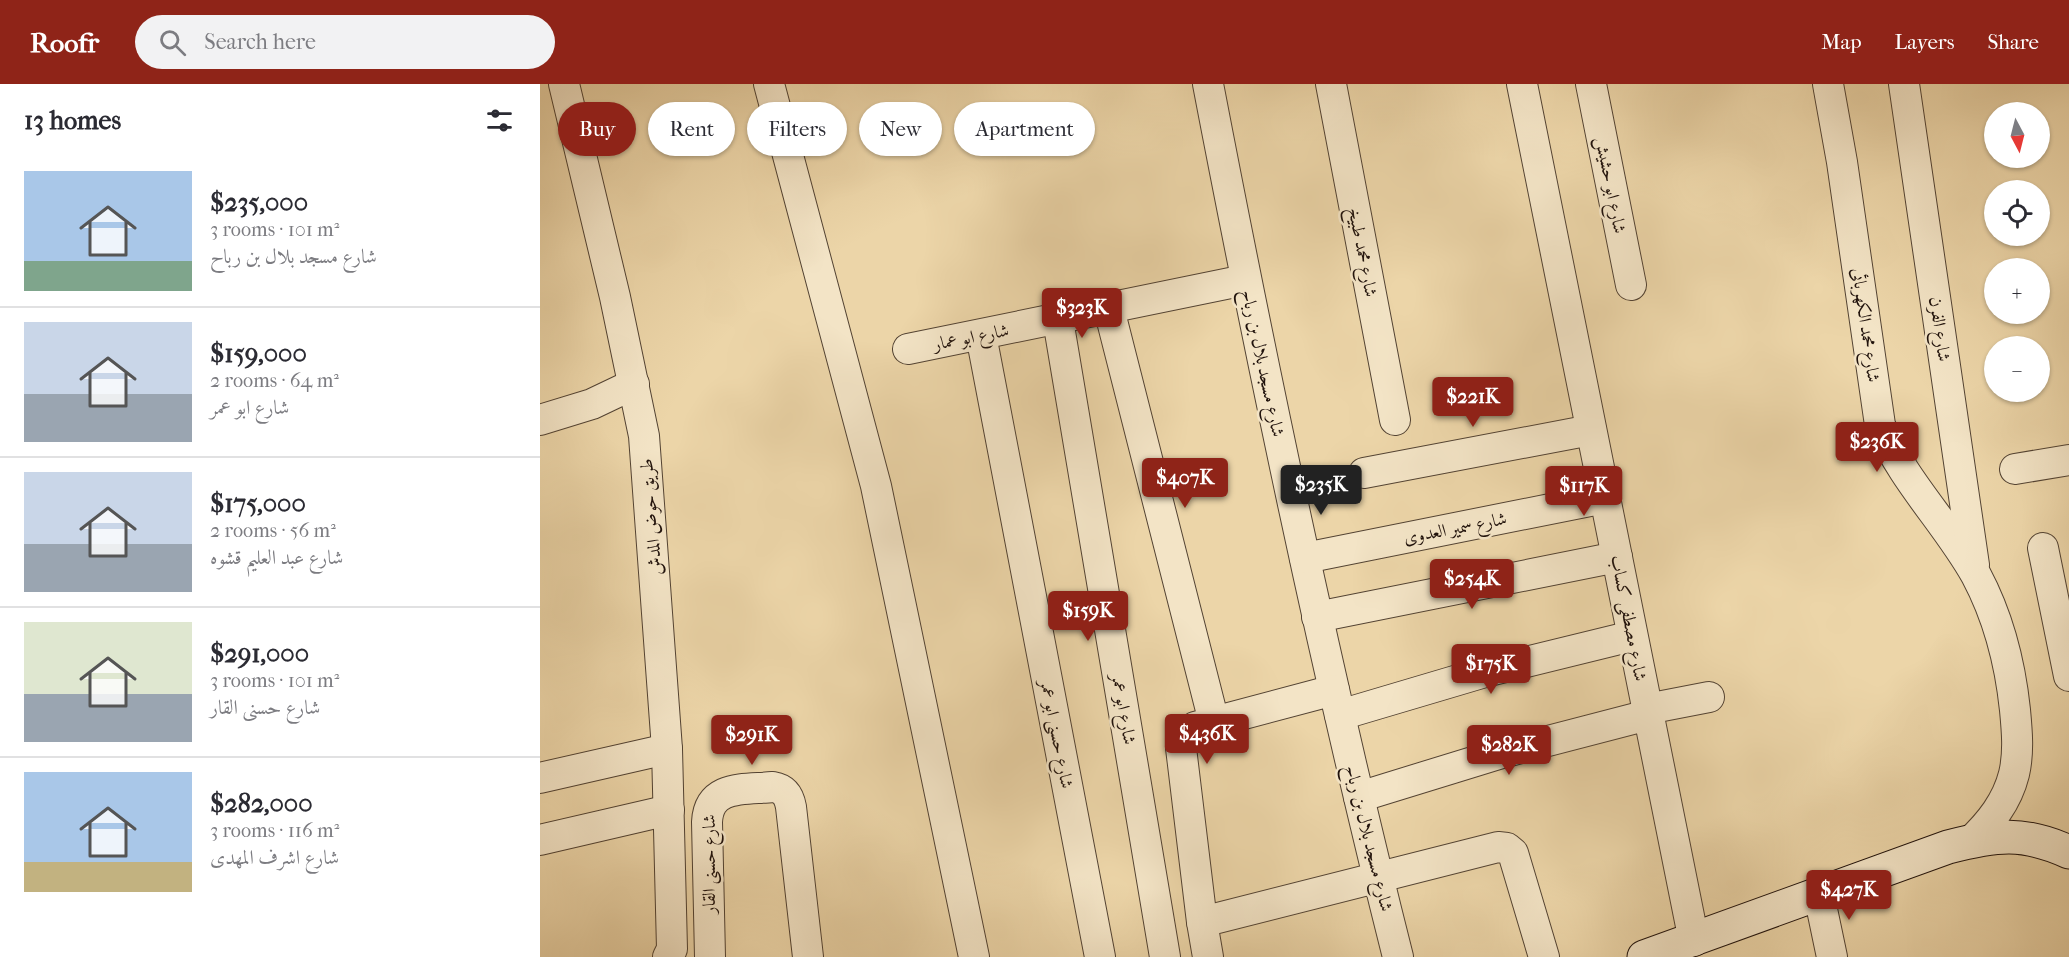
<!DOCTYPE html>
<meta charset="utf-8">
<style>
:root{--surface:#fff;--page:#f2f2f3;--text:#2b2b33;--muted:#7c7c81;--line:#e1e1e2;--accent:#8f2418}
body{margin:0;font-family:"IM FELL French Canon",Amiri,serif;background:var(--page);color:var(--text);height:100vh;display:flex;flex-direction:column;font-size:22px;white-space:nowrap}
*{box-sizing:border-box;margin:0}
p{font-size:20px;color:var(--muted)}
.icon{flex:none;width:33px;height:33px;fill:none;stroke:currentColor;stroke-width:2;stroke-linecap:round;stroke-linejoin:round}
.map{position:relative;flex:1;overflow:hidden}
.side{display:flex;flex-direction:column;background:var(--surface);width:540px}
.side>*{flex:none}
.guide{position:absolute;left:18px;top:18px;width:570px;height:54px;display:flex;gap:12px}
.needle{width:39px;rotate:173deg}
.fabs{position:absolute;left:1444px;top:18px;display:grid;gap:12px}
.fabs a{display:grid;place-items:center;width:66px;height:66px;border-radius:50%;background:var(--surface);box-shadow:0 2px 4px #0004;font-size:30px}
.price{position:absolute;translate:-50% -51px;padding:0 14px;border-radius:6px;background:var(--accent);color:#fff;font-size:20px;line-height:39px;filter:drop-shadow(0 2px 3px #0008)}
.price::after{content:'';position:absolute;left:50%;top:36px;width:18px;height:14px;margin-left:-9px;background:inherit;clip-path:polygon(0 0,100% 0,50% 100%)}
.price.on{background:#222;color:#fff}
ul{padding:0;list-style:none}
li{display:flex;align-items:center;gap:18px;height:150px;padding:0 24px}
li+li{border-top:2px solid var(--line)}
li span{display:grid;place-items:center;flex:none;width:168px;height:120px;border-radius:0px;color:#555}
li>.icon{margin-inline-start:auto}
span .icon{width:72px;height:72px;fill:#fffc;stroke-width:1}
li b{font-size:26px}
h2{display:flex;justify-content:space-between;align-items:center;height:72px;padding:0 24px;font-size:26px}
.chip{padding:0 21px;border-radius:27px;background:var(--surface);box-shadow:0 2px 4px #0004;font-size:21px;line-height:54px}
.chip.on{background:var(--accent);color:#fff}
header{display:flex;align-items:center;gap:36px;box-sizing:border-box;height:84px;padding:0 30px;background:var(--accent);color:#fff}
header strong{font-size:28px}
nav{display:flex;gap:33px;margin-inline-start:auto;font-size:21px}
.search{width:420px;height:54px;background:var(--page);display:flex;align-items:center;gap:15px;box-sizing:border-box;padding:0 21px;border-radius:33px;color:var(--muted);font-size:22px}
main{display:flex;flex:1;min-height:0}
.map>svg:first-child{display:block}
</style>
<header>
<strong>Roofr</strong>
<div class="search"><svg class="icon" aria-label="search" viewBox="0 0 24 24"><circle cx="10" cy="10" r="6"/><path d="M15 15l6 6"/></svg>Search here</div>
<nav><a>Map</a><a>Layers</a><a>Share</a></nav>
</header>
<main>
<section class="side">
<h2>13 homes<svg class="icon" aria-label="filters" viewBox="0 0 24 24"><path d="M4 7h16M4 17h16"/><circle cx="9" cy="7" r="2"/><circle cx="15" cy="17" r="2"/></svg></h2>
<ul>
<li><span style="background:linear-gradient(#a9c7e8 75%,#7fa58c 0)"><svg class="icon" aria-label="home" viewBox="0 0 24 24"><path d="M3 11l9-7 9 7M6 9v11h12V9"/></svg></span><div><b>$235,000</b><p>3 rooms · 101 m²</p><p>شارع مسجد بلال بن رباح</p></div></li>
<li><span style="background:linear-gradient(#c9d6e8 60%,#9aa5b1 0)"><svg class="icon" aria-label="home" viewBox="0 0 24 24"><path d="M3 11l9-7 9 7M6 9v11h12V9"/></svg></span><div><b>$159,000</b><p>2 rooms · 64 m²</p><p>شارع ابو عمر</p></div></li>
<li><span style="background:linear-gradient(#c9d6e8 60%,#9aa5b1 0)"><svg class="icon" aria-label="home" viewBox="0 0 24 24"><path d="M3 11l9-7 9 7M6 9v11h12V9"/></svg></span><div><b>$175,000</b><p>2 rooms · 56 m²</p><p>شارع عبد العليم قشوه</p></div></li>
<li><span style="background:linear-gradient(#dfe7d0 60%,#9aa5b1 0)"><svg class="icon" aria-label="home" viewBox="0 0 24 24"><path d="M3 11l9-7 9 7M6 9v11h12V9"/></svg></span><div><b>$291,000</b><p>3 rooms · 101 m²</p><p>شارع حسنى القار</p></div></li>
<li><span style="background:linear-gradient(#a9c7e8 75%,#c2b280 0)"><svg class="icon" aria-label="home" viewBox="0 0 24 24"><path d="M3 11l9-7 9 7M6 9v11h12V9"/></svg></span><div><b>$282,000</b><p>3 rooms · 116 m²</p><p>شارع اشرف المهدى</p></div></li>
</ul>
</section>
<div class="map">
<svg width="1529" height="873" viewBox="0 0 1529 873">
<rect width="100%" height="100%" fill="#ecd5a8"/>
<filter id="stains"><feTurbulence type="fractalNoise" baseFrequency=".00333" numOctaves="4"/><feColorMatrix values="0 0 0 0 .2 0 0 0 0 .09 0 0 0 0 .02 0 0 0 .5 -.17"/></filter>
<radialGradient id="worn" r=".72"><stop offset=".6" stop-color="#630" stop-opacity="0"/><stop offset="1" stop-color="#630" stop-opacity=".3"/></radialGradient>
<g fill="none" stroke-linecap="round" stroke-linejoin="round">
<g stroke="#534333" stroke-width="32">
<g id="street">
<path d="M24 0 75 213 104 352 127 665 132 865 128 873"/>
<path d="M229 0 336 402 434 873"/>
<path d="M668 0C724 292 785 584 858 873"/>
<path d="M791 0 855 336"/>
<path d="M982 0 1154 857"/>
<path d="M1051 0 1091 201"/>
<path d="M1288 0 1302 78 1340 341C1362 396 1407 439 1436 491 1459 534 1470 578 1475 626 1477 647 1479 669 1474 690 1467 718 1450 739 1430 758"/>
<path d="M1364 0 1434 481"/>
<path d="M569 225 674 638"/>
<path d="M518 236 625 873"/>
<path d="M441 251 560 873"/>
<path d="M368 265 705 196"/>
<path d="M0 336 52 320 94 300"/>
<path d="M1475 385 1529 376"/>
<path d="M824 389 1051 346"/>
<path d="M1503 464 1529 592"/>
<path d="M765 474 1065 414"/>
<path d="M777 533 1077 473"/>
<path d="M1107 625 1169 613"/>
<path d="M800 631 945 588 1092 552"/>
<path d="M0 694 127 665"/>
<path d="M819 713 962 669 1108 631"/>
<path d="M0 756 129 726"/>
<path d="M1279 811 1292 873"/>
<path d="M662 838 641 664 645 651 655 643 794 606"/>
<path d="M170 873 167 738C169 700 205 706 233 703 245 705 249 712 251 723L268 873"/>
<path d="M668 873 662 838 958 763 967 764 973 769 1004 873"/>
</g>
</g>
<g stroke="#20120c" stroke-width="35">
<path id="secondary" d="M1104 873 1408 763C1456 751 1483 747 1529 768"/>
</g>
<use href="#street" stroke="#f3e4c6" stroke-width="30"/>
<use href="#secondary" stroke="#f3e4c6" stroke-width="33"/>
</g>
<g text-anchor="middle" stroke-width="5" stroke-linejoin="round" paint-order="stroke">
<g font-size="18" fill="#20120c" stroke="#f3e4c6">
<text transform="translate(1071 101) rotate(79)" y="6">شارع ابو حشيش</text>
<text transform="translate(823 168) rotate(79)" y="6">شارع محمد طبيخ</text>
<text transform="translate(1326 241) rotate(82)" y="6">شارع محمد الكهربائى</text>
<text transform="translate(1400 245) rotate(82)" y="6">شارع الفرن</text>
<text transform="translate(431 253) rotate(-11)" y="6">شارع ابو عمار</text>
<text transform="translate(723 279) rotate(78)" y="6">شارع مسجد بلال بن رباح</text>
<text transform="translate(111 433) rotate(-95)" y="6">طريق حوض المدش</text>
<text transform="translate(915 444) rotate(-11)" y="6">شارع سمير العدوى</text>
<text transform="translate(1089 534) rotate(79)" y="6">شارع مصطفى كساب</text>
<text transform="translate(584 625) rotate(80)" y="6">شارع ابو عمر</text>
<text transform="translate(517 650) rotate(79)" y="6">شارع حسنى ابو عمر</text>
<text transform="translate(829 754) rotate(76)" y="6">شارع مسجد بلال بن رباح</text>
<text transform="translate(169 780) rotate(-90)" y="6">شارع حسنى القار</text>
</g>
</g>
<rect width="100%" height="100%" filter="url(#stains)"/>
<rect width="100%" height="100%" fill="url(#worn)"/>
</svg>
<div class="fabs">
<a><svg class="needle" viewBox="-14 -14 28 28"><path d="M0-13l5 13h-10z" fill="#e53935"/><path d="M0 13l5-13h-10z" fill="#7c7c81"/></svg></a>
<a><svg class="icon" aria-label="locate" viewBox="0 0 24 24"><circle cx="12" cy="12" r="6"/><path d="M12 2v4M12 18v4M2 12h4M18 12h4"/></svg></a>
<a>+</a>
<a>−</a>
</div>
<b class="price" style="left:542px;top:255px">$323K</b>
<b class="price" style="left:933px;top:344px">$221K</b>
<b class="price" style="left:1337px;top:389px">$236K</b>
<b class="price" style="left:645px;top:425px">$407K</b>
<b class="price on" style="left:781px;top:432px">$235K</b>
<b class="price" style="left:1044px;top:433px">$117K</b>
<b class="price" style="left:932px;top:526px">$254K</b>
<b class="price" style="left:548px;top:558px">$159K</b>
<b class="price" style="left:951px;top:611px">$175K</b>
<b class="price" style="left:667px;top:681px">$436K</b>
<b class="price" style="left:212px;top:682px">$291K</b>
<b class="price" style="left:969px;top:692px">$282K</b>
<b class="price" style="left:1309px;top:837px">$427K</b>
<div class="guide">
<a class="chip on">Buy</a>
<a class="chip">Rent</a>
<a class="chip">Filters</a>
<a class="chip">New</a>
<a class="chip">Apartment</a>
</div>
</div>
</main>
